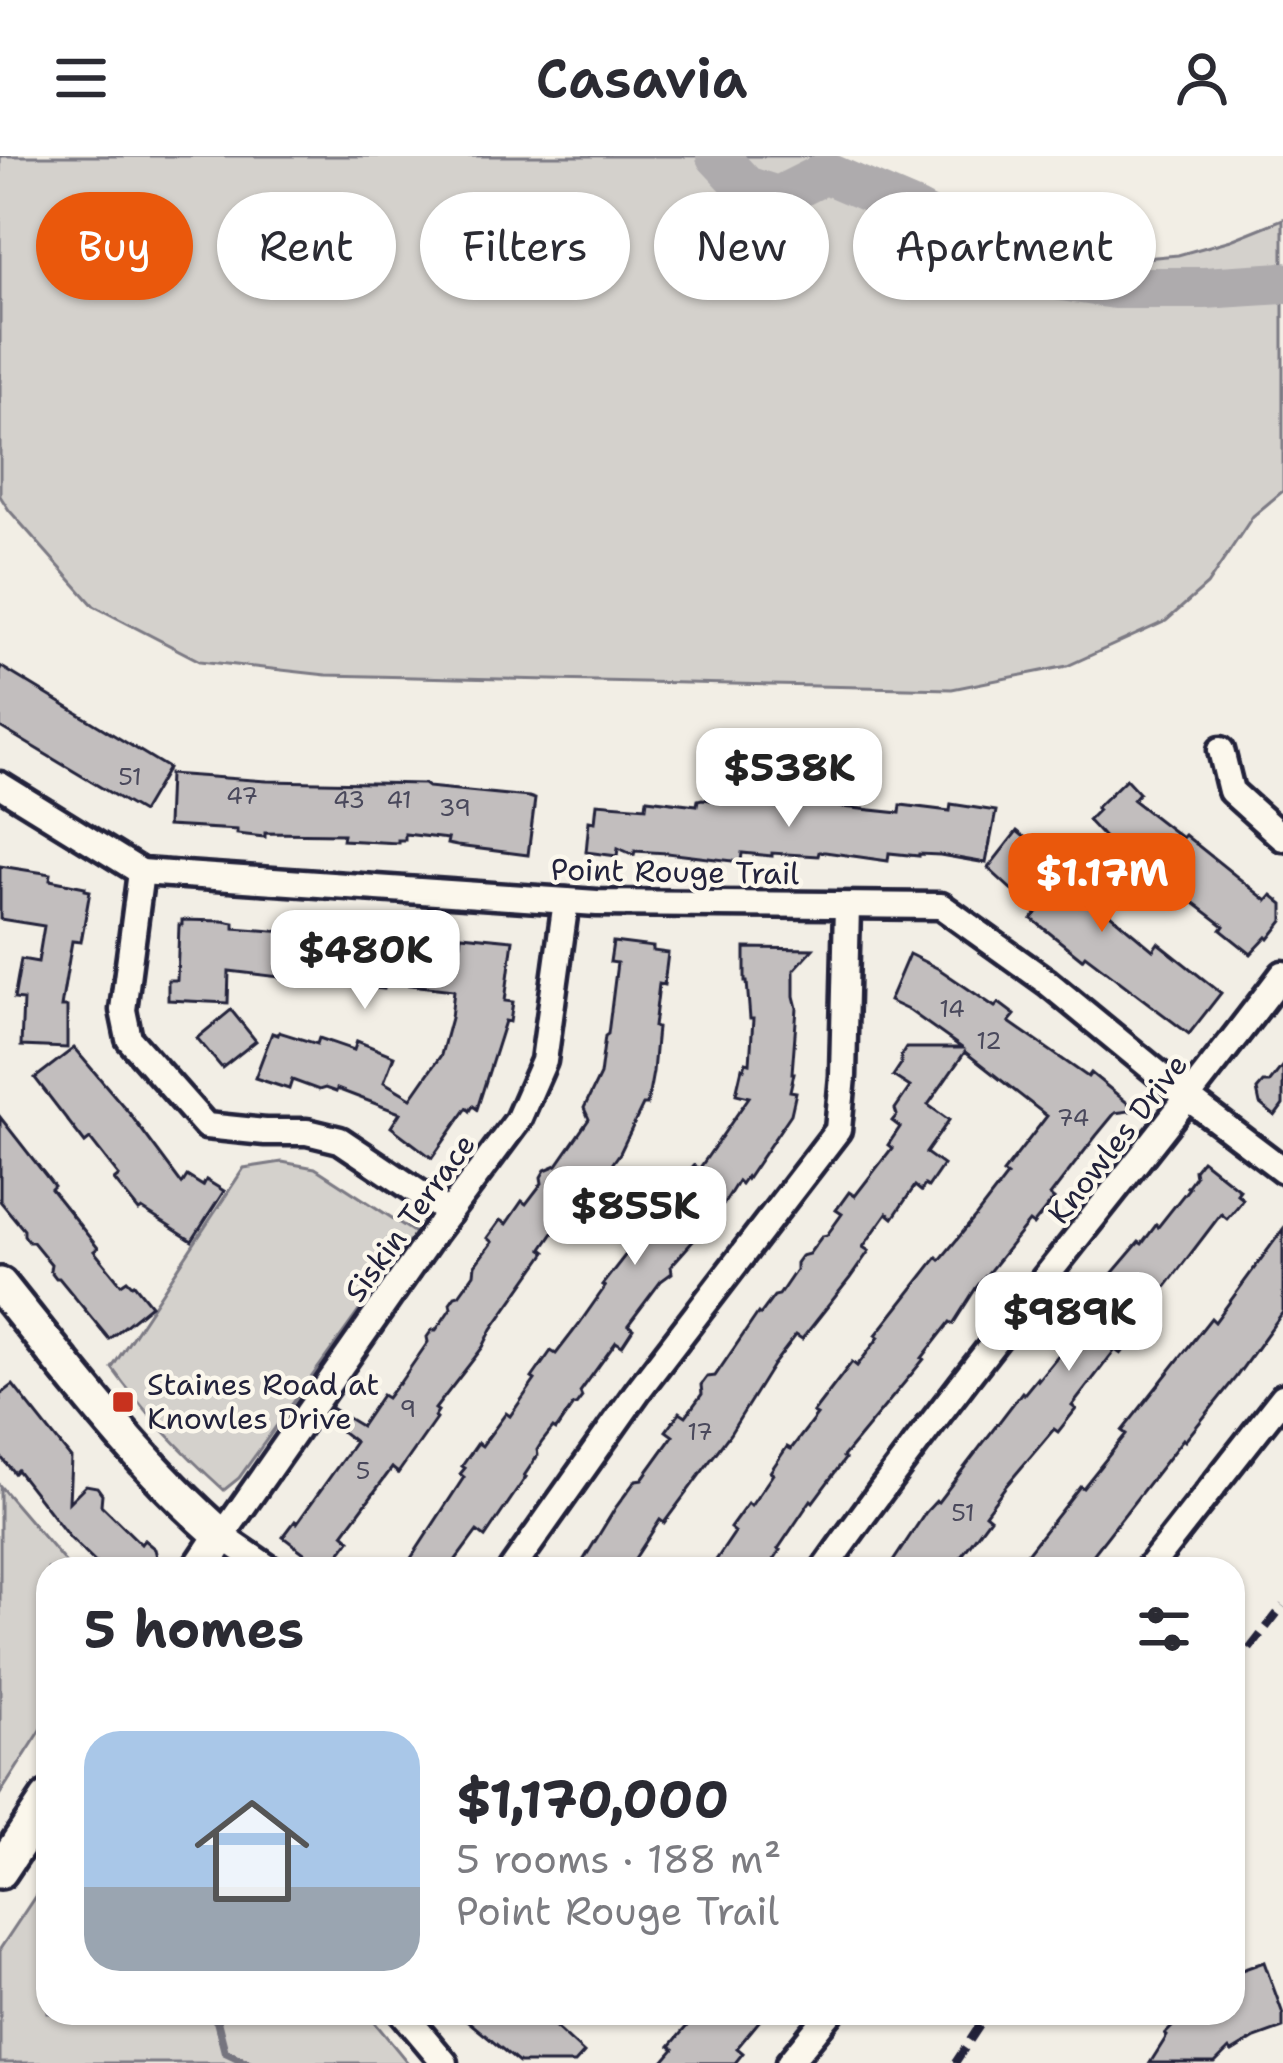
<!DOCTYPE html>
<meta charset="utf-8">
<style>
:root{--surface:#fff;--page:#f2f2f3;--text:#2b2b33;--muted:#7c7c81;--accent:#ea580c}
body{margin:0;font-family:"Shantell Sans",sans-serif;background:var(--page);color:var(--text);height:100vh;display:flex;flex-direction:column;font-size:45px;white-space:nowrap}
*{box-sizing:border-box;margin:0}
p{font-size:39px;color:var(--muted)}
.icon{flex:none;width:66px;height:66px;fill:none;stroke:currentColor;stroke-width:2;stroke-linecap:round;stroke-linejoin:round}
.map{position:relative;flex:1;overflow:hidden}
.panel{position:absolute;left:36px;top:1401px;width:1209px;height:468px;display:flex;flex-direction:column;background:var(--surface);border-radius:36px;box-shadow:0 3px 9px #0004}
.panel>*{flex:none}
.top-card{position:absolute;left:36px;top:36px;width:1212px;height:108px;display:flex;gap:24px}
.price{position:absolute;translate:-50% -102px;padding:0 27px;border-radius:24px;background:#fff;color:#222;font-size:39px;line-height:78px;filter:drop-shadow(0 3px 6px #0008)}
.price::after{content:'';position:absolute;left:50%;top:72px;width:36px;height:27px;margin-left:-18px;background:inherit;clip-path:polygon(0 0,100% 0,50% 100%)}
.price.on{background:var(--accent);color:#fff}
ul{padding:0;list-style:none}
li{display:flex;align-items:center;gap:36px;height:300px;padding:0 48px}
li span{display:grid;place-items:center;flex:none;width:336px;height:240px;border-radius:36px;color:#555}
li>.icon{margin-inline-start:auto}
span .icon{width:144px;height:144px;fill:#fffc;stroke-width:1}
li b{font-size:51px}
h2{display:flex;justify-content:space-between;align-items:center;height:144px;padding:0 48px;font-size:51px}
.tag{padding:0 42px;border-radius:54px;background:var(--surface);box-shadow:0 3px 9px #0004;font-size:42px;line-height:108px}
.tag.on{background:var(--accent);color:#fff}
header{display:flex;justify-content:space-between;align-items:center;height:156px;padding:0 48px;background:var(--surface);font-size:54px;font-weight:600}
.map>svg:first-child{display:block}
</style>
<header><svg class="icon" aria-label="menu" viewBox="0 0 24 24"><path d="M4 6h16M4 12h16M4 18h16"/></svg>Casavia<svg class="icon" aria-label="person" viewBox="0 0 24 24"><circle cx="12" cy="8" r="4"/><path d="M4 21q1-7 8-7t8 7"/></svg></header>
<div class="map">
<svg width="1283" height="1907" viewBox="0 0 1283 1907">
<rect width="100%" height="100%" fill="#f2eee5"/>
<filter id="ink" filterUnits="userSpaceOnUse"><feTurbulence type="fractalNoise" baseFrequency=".00833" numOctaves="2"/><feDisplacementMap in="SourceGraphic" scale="24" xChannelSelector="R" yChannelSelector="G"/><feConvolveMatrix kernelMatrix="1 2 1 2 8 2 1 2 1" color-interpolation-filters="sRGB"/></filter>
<g filter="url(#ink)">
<g fill="#d4d1cc" stroke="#7b7a84" stroke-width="3">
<path d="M0 0H813L845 14 993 94 1088 107 1178 99 1231 84 1283 63V335L1253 360 1207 429 1166 465 1067 510 952 533 326 519 200 505 94 450 9 354 0 340Z"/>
<path d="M282 1006 315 1012 415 1077 239 1322 224 1334C182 1296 145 1258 112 1212L244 1012Z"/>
<path d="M0 1330 71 1413H48V1563L0 1638Z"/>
<path d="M48 1721V1857H367L408 1907H0V1793Z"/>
</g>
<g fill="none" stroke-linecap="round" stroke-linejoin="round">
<path stroke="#76747f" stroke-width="8" d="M207 1857 217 1865 225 1896 248 1907"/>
<path stroke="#aeabad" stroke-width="42" d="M717 0 746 31 778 41 826 17 915 55 1035 120 1115 132H1204L1283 127"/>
</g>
<g fill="#c2bebe" stroke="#22223b" stroke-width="3">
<path d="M0 510 168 612 142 656 0 571Z"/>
<path d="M169 618 267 625 424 628 428 631 529 641 535 643 528 699 457 690 447 688 448 683 405 678V684H398V687L342 684 343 678 265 677V681L237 678V674L167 670Z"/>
<path d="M1126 623 1139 637 1133 644 1182 682 1185 679 1267 745 1272 739 1283 748V765L1269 783 1267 781 1251 798 1221 774 1224 770 1186 741 1184 744 1111 689 1088 664 1098 654 1096 652Z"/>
<path d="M757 642 900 657 901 649 950 655 951 648 996 655 986 707 940 699 919 698V700L889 697 888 705 825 696H819L818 700 772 697V700L742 697 741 706 667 697 635 695 634 699 618 692 617 700 586 696 589 665 595 666 597 647 646 651 647 643 697 649 698 644 702 643 753 649 754 643Z"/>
<path d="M1017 675 1085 730 1081 734 1153 794 1158 787 1221 837 1189 878 1085 799 1082 803 1036 766 1032 763 1037 757 988 712Z"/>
<path d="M0 710 51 718 50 724 85 731V734L90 735 81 786 72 785 61 851H67V892L21 890 23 844 14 843 21 803 38 806 44 770 0 763Z"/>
<path d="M182 764 223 765 234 767V772L362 782 363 779 412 784V781L460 787 461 779 513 784 505 845 513 846 510 866 505 865 477 953 473 950 470 955 467 952 432 1002 391 971 400 957 337 933 336 936 325 932 319 934 292 924 289 933 255 922 272 877 278 879 279 876 317 888 319 882 354 894 357 885 394 900 384 926 411 942 441 899 451 862 454 834 385 826 384 833 229 815 228 847 168 844V824H177L179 769H182Z"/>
<path d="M613 786 653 791V795L668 797 664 829 659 828 654 871 657 872 653 916 647 949H643L620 997 573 1063 566 1058 542 1093 546 1096 492 1173 483 1191 435 1253 438 1255 434 1261 436 1263 398 1317 392 1312 343 1378 350 1384 329 1412 318 1403 316 1406 283 1381 295 1365 297 1367 355 1286 324 1262 331 1252 361 1270 382 1239 387 1242 398 1227 399 1228 428 1186 427 1181 432 1174H436L451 1152 450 1147 455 1140 459 1139 474 1118 475 1109 492 1086 487 1082 500 1064 506 1068 522 1045 526 1048 542 1027 541 1021 545 1014 557 1009 589 963 584 952 600 919 605 880 608 878 617 807 610 806Z"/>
<path d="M745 792 813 793 794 814V840L797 852 792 917H794L790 935 796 936 791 958 747 1023 746 1021 741 1028 738 1025 718 1057 671 1110 672 1117 661 1125 628 1169 633 1173 622 1190 616 1186 580 1236 582 1241 576 1249H573L556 1274 553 1272 542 1286 537 1294 538 1299 524 1320 526 1321 485 1381 477 1375 449 1413H404L464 1321 460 1318 465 1312 462 1310 478 1287 482 1290 506 1257 510 1260 535 1224 532 1222 551 1195 556 1198 579 1168 605 1131 602 1129 627 1097 625 1096 645 1070 650 1074 677 1040 672 1036 694 1009 699 1013 749 941 736 938 742 912 744 913 746 906 750 907 753 863H750L747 826H745Z"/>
<path d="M909 798 939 813 995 851 999 847 1015 859 1009 866 1088 921 1091 917 1136 954 1115 957 1096 980 1050 1040 1054 1043 1033 1069 1029 1066 976 1132 953 1168 950 1166 922 1202 924 1203 843 1301 845 1303 813 1346 811 1344 778 1393 780 1394 768 1413H710L735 1376 730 1372 748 1347 751 1350 773 1318 770 1316 787 1291 791 1293 817 1259 813 1257 852 1206 857 1210 879 1181 876 1179 937 1101 940 1104 977 1059 1007 1020 1003 1017 1047 960 965 896 928 949 949 964 926 997 943 1009 928 1031 925 1029 921 1035 915 1030 893 1062 887 1057 863 1091 869 1095 850 1122 802 1183 796 1179 773 1209 730 1278 664 1367 660 1364 628 1413H578L616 1351 636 1324 642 1323 673 1280 666 1275 680 1256 686 1260 702 1238 701 1229 707 1221 715 1220 758 1157 760 1159 774 1140 779 1139 796 1114V1107L801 1100 809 1098 822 1080 827 1079 842 1058 836 1054 849 1036 855 1040 892 992 888 989 900 971 892 965 897 959 895 953 910 931 893 920 901 908V900L906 892H962L910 855 889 845Z"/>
<path d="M231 854 256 885 222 912 197 882Z"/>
<path d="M74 892 130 958 182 1028 187 1020 203 1030 206 1024 224 1035 192 1085 142 1053 139 1055 114 1024 119 1020 90 983 85 987 35 922Z"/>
<path d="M1283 909V949L1275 960 1260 948 1257 934 1263 927H1269Z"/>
<path d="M0 961 54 1030 51 1033 98 1092 94 1095 121 1128 127 1124 132 1129 134 1128 151 1149 109 1183 59 1122H56L50 1114 51 1108 33 1086H29L24 1079V1074L0 1045Z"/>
<path d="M1202 1004 1240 1034 1237 1038 1243 1043 1238 1050 1227 1063 1221 1058 1157 1142 1161 1146 1121 1198 1115 1194 1072 1250 1076 1253 1058 1276 1054 1273 1005 1331 985 1358 990 1362 952 1413H888L926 1356 936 1345 938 1346 1022 1236 1024 1238 1037 1222 1038 1224 1069 1186 1066 1184 1092 1151 1087 1147 1139 1086 1142 1088 1156 1069 1158 1071 1189 1032 1187 1031 1195 1020 1194 1014Z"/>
<path d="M1283 1073V1156L1236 1221 1185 1285 1183 1283 1082 1413H1015L1080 1330 1083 1332 1126 1278 1122 1275 1211 1162 1215 1166Z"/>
<path d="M13 1229 71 1302 69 1346 86 1329 97 1331 102 1338 101 1349 141 1388 144 1384 155 1393 157 1401 146 1413H102L69 1381 17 1314 14 1317 0 1300V1239Z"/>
<path d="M1264 1806 1283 1858V1872L1255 1882 1232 1896 1229 1893 1215 1907H1150L1167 1880 1165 1878 1186 1857H1233V1817Z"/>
<path d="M458 1857H540L584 1897 575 1907H519Z"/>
<path d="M698 1857H766L737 1892 743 1897 735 1907H662L674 1893 670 1890Z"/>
</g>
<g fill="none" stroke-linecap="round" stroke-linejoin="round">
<g stroke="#22223b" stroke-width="33">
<g id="street">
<path d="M1221 594 1231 635 1283 682"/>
<path d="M0 629 141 716 597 747 941 750 1047 826 1188 942 1283 1014"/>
<path d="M141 716 123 854 129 883 206 970 265 976H307L340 984 449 1057"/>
<path d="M270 1413 222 1380 433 1078 518 964 544 905 566 745"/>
<path d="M512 1413 637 1236 838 974 843 920 847 750"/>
<path d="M824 1413C969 1209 1132 1018 1283 818"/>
<path d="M1148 1413 1283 1241"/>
<path d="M403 1857 445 1907"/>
<path d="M789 1907 830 1857"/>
</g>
</g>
<g stroke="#22223b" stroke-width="42">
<g id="secondary">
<path d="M0 1129C70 1216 138 1307 222 1380L200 1413"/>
<path d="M0 1715 48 1643"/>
</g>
</g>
<use href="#street" stroke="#fbf7ec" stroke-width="24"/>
<use href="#secondary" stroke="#fbf7ec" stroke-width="33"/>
<g stroke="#22223b" stroke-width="8" stroke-dasharray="18 9" stroke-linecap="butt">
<path d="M1233 1514 1283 1450"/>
<path d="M955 1907 988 1857"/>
</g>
</g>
</g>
<rect fill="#c8321e" stroke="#fbf7ec" stroke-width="4.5" x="111" y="1234" width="24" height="24" rx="6"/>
<g text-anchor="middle" stroke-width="9" stroke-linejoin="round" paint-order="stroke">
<g font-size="24" fill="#4a495c">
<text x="130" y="629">51</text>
<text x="242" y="648">47</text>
<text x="349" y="652">43</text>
<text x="399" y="652">41</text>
<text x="455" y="660">39</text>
<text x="952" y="861">14</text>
<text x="989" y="893">12</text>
<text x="1073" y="970">74</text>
<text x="408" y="1261">9</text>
<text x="700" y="1284">17</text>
<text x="363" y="1323">5</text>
<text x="963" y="1365">51</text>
</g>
<g font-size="30" fill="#22223b" stroke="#fbf7ec">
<text transform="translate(675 716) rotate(1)" y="10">Point Rouge Trail</text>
<text transform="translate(1118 983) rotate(-52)" y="10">Knowles Drive</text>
<text transform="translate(410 1062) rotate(-54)" y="10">Siskin Terrace</text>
</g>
<g font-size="30" fill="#22223b" stroke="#fbf7ec" text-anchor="start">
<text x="147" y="1239">Staines Road at<tspan x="147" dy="34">Knowles Drive</tspan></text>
</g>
</g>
</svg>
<b class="price" style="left:789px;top:674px">$538K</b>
<b class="price on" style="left:1102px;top:779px">$1.17M</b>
<b class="price" style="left:365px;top:856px">$480K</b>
<b class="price" style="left:635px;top:1112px">$855K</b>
<b class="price" style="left:1069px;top:1218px">$989K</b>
<div class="top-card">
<a class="tag on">Buy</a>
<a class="tag">Rent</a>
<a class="tag">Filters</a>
<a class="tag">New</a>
<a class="tag">Apartment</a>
</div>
<section class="panel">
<h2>5 homes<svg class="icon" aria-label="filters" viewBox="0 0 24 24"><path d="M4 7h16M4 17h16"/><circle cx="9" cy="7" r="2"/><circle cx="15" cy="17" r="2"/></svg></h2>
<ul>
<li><span style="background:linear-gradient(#a9c7e8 65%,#9aa5b1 0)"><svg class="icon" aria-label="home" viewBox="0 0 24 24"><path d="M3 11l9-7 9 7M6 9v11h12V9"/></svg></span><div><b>$1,170,000</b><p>5 rooms · 188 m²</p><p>Point Rouge Trail</p></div></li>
</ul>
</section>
</div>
